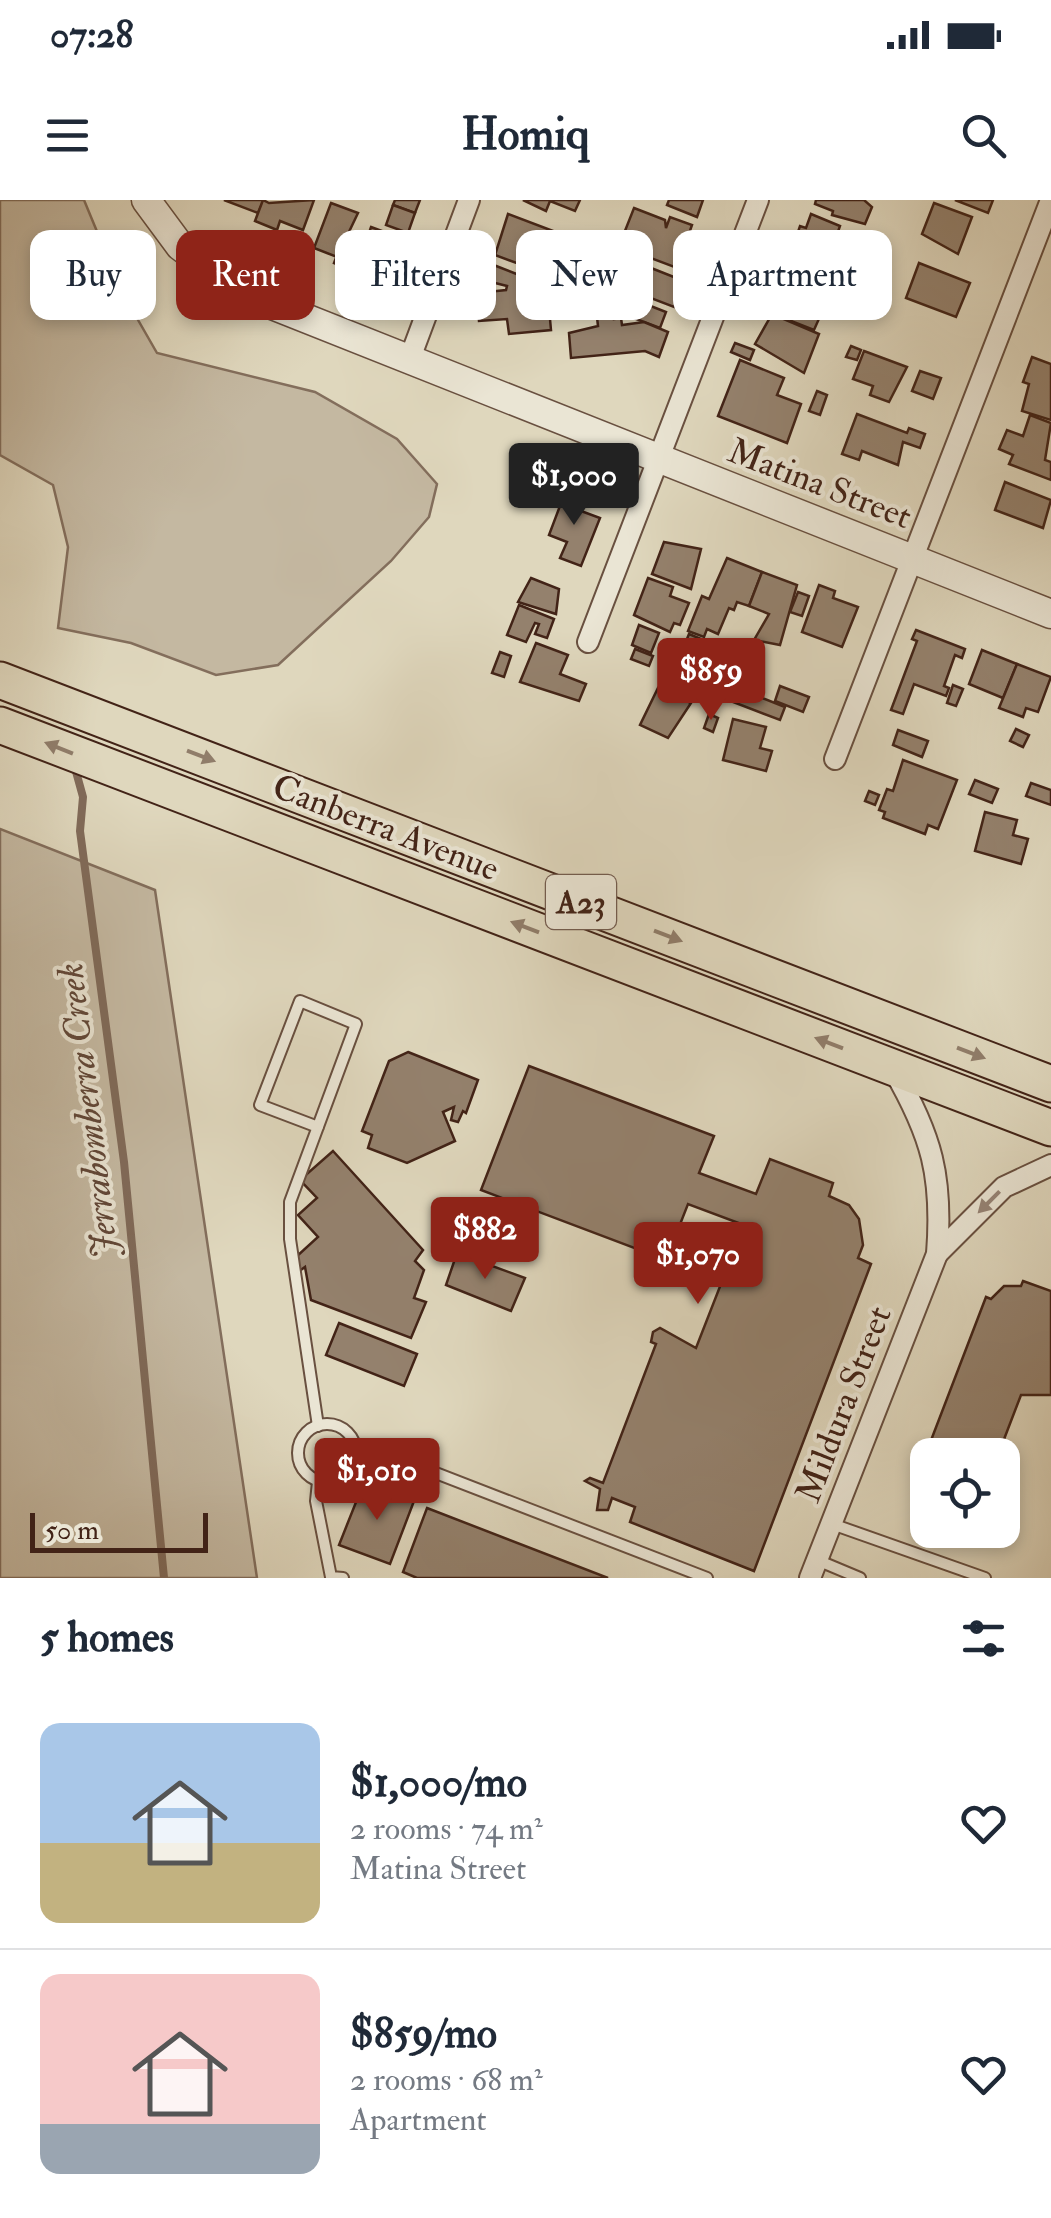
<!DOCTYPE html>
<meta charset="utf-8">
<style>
:root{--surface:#fff;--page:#f6f6f7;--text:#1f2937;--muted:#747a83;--line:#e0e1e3;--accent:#8f2418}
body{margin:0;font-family:"IM FELL Double Pica",serif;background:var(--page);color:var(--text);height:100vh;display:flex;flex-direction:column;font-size:38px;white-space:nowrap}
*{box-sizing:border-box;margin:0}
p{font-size:32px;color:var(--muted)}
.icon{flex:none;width:55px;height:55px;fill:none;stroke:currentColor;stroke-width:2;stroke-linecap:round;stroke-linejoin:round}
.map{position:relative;height:1378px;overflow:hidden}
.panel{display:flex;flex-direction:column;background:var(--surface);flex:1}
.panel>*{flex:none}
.guide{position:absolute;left:30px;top:30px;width:992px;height:90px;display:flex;gap:20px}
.controls{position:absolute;left:910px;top:1238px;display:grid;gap:20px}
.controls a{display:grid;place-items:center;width:110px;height:110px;border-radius:20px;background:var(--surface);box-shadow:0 5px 15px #0003;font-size:50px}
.scale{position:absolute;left:30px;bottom:25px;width:178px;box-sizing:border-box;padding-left:10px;border:5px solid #422317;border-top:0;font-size:28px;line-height:35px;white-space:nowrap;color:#422317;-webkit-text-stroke:8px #eae5d4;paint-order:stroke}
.price{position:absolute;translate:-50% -85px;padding:0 22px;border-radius:10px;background:var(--accent);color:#fff;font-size:32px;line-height:65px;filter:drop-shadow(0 2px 5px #0008)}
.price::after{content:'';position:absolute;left:50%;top:60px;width:30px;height:22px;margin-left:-15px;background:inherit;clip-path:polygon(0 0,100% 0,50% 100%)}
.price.on{background:#222;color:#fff}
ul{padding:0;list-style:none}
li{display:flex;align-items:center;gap:30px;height:250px;padding:0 40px}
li+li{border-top:2px solid var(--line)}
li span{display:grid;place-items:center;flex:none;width:280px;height:200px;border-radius:20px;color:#555}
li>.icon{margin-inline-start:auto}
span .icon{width:120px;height:120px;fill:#fffc;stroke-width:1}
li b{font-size:42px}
h2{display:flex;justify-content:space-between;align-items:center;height:120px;padding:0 40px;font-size:42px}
.tag{padding:0 35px;border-radius:20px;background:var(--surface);box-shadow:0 5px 15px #0003;font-size:35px;line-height:90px}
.tag.on{background:var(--accent);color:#fff}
.status{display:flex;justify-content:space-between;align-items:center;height:70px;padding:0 50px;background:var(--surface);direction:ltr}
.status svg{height:28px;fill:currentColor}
header{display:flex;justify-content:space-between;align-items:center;height:130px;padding:0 40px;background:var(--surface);font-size:45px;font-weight:700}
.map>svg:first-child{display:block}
</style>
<div class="status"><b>07:28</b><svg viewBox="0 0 49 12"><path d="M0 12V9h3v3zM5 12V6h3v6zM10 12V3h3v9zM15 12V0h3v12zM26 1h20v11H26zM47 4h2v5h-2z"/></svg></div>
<header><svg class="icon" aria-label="menu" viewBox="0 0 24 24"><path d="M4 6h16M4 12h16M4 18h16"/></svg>Homiq<svg class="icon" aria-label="search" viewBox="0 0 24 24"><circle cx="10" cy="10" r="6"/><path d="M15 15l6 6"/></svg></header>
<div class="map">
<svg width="1051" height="1378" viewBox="0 0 1051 1378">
<rect width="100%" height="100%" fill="#dfd7bd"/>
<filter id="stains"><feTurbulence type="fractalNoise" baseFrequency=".002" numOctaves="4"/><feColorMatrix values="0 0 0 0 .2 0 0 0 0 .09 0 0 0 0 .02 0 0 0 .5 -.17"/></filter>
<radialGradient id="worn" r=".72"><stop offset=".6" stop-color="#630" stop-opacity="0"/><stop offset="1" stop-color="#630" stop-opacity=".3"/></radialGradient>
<g fill="#c4b8a1" stroke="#836e5c" stroke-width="2.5">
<path d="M0 0H84L122 92 157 153 315 192 397 239 437 284 429 317 391 361 278 465 216 475 131 443 58 428 68 347 53 285 0 255Z"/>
<path d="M0 629 155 690 257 1378H0Z"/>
</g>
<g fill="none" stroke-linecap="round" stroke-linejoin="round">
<path stroke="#806a59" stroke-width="8" d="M75 568 83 597 80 631 124 962 164 1378"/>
</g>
<g fill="#94816d" stroke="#422317" stroke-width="2.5">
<path d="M224 0H264L258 13Z"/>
<path d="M263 0 269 3 314 0 303 30 280 21 277 30 255 21Z"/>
<path d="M395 0H420L415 13 393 5Z"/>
<path d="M523 0H580L575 11 550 1 546 11Z"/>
<path d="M669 0H703L697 17 667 5Z"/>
<path d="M816 0H864L872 7 865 24 832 15 833 11 815 4Z"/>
<path d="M955 0H993L988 13Z"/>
<path d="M331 3 358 13 337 57 314 48Z"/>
<path d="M934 3 972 17 958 54 922 34Z"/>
<path d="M393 5 415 13 408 33 386 25Z"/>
<path d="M634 8 665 20 666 28 670 17 692 25 677 68 619 46Z"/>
<path d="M508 14 561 34 550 62 527 54 522 65 495 55Z"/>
<path d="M811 14 840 26 834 43 841 45 832 68 811 60 808 69 788 61 800 26 806 28Z"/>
<path d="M371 27 398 37 381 83 334 63 342 42 363 50Z"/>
<path d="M785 61 821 75 818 81 833 87 814 130 791 121 798 99 774 90Z"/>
<path d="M486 62 547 86 551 130 509 134 507 119 479 121 477 93 506 90 507 86 479 79Z"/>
<path d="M919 63 970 83 956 117 906 98Z"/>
<path d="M641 64 684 81 674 107 651 98 648 105 666 112 660 128 620 113Z"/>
<path d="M681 67 697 72 694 80 679 76Z"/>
<path d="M772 114 819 134 804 173 755 144Z"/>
<path d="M614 115V119L621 118 622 125 644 122 668 132 659 157 645 151 571 158 569 133 598 126 597 117Z"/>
<path d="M735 143 754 150 750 160 731 152Z"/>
<path d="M851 146 861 150 857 160 846 157Z"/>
<path d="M864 151 907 167 889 202 870 195 873 186 853 179Z"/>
<path d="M1032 157 1051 164V220L1022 211 1029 184 1023 182Z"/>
<path d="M740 160 784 178 777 195 801 204 787 243 718 216Z"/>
<path d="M920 171 941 178 933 199 912 191Z"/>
<path d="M817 191 827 195 820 215 809 211Z"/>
<path d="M857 214 907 233 909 228 925 234 920 248 903 242 898 265 862 251 859 260 842 254Z"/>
<path d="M1030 215 1051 223 1045 260 1051 262V280L1009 264 1013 255 999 249 1007 230 1023 236Z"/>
<path d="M1005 282 1051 300 1043 328 995 310Z"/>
<path d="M566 290 587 297 581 311 600 318 581 366 560 358 567 342 549 335Z"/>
<path d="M664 342 701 349 691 389 652 374Z"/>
<path d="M727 358 762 372 749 406 737 402 734 410 729 408 718 434 707 429 704 437 688 431 702 396 709 399Z"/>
<path d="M762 372 797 385 780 445 754 440 769 414 749 406Z"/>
<path d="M531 378 559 389 556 414 518 402Z"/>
<path d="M648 378 673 387 670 396 689 403 680 425 674 423 670 432 634 415Z"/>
<path d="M819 385 835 391 833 398 858 407 842 447 802 432Z"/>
<path d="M798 392 809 396 802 416 790 412Z"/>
<path d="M519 405 554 419 547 438 535 434 539 424 535 423 526 442 507 435Z"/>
<path d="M639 425 659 433 651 453 632 445Z"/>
<path d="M916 430 965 449 962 458 955 455 944 486 949 488 946 496 914 484 903 514 891 510 917 441 912 439Z"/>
<path d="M689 434 701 439 693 459 681 454Z"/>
<path d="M536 443 568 455 560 474 586 484 579 501 520 482Z"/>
<path d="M635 449 653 456 649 466 631 459Z"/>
<path d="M982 450 1017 464 1003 498 969 484Z"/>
<path d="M500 452 511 456 504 477 492 473Z"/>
<path d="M1017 464 1051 477 1038 512 1026 508 1023 517 999 508Z"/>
<path d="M681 472 704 480 700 493 676 484Z"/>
<path d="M720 481 785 507 780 520 715 495Z"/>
<path d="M953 485 963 489 956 506 947 503Z"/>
<path d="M780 486 809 497 803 512 775 501Z"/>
<path d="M658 488 691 503 668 538 640 525Z"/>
<path d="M709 514 718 518 713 532 704 528Z"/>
<path d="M733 519 766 527 760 548 772 551 766 571 723 560Z"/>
<path d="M1016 529 1029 535 1023 547 1010 541Z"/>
<path d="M898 530 928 541 922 557 893 545Z"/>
<path d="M903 560 957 580 938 629 928 625 925 634 883 618 885 612 879 610 887 589 893 591Z"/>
<path d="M975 580 998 589 992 603 969 594Z"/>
<path d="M1031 583 1051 590V605L1026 596Z"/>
<path d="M869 591 879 595 875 605 865 601Z"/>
<path d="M985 612 1017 620 1013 635 1028 639 1021 664 975 651Z"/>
<path d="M408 852 478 880 466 913 463 911 458 922 451 920 454 907 443 912 455 941 407 963 368 948 372 935 362 931 389 861Z"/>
<path d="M529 866 714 936 699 973 756 994 770 959 833 983 829 996 849 1005 859 1019 863 1045 858 1058 871 1064 754 1371 630 1322 635 1307 612 1298 608 1310H597L600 1289 585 1281 590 1278 603 1283 656 1144 651 1142 653 1132 660 1128 696 1148 744 1025 688 1004 666 1060 481 990Z"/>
<path d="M333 951 423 1050 415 1061 424 1070 414 1098 426 1102 411 1138 311 1100 305 1067 298 1072 296 1057 318 1037 298 1015 317 998 300 980Z"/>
<path d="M457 1053 525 1078 511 1111 446 1085Z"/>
<path d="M1023 1081 1051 1091V1195H1021L998 1255H928V1272L920 1269 986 1097 991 1099 1004 1086H1021Z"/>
<path d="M339 1123 417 1154 404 1186 326 1155Z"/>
<path d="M364 1282 414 1301 390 1364 339 1345Z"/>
<path d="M427 1308 608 1378H417L403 1372Z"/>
</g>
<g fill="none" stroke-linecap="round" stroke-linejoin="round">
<g stroke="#695040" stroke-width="14">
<g id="service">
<path d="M318 927 260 905 300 801 356 824 290 1002V1039L318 1226"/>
<circle cx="327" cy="1253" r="29"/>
<path d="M355 1247 366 1246 707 1378"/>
<path d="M318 1282 316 1301 331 1377 343 1378"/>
<path d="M832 1324 985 1378"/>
<path d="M817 1360 860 1378"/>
</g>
</g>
<g stroke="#695040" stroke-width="24">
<g id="minor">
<path d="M410 158 469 0"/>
<path d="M588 442 758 0"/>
<path d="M835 559 1051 0"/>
<path d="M937 1054 1004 987 1051 965"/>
<path d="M810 1378 937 1054C943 977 932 936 893 869"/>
</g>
</g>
<g stroke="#695040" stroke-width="31">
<path id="tertiary" d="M146 0 180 46 242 93 1051 414"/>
</g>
<g stroke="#422317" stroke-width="39">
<g id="trunk">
<path d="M0 480 1051 884"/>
<path d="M0 525 1051 928"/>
</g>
</g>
<use href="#service" stroke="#eae5d4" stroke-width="10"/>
<use href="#minor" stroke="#eae5d4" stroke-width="20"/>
<use href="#tertiary" stroke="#eae5d4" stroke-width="28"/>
<use href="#trunk" stroke="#dfd7bd" stroke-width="35"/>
</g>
<defs><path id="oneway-solid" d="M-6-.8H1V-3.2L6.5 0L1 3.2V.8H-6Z" transform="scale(2.5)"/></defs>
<g fill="#907d6a">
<use href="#oneway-solid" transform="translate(59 548) rotate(-158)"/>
<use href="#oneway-solid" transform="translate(201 556) rotate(21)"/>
<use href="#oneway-solid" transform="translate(525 727) rotate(-159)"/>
<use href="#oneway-solid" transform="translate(668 736) rotate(21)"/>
<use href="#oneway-solid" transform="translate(829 843) rotate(-159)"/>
<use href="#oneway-solid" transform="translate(971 853) rotate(21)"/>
</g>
<use fill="#968476" href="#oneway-solid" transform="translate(989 1002) rotate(135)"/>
<g text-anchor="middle" stroke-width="8" stroke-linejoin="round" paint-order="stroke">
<rect fill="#eae5d4" stroke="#745d50" stroke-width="2.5" x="546" y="675" width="70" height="54" rx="8"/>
<g font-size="32" font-weight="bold" fill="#422317">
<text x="581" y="713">A23</text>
</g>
<g font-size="35" fill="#422317" stroke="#eae5d4">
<text transform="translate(820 283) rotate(21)" y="12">Matina Street</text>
<text transform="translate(386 627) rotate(21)" y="12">Canberra Avenue</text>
<text transform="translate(843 1204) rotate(-69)" y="12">Mildura Street</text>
</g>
<g font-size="38" font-style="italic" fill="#614738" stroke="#eae5d4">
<text transform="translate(87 911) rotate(-97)" y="13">Jerrabomberra Creek</text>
</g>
</g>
<rect width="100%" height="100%" filter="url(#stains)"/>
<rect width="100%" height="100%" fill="url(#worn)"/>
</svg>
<div class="controls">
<a><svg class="icon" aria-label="locate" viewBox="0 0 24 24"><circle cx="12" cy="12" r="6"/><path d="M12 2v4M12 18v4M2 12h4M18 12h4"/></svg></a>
</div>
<div class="scale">50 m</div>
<b class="price on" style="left:574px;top:328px">$1,000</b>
<b class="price" style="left:711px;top:523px">$859</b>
<b class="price" style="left:485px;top:1082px">$882</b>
<b class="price" style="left:698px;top:1107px">$1,070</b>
<b class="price" style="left:377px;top:1323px">$1,010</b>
<div class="guide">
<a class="tag">Buy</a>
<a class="tag on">Rent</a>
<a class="tag">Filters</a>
<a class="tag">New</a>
<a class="tag">Apartment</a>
</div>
</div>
<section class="panel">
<h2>5 homes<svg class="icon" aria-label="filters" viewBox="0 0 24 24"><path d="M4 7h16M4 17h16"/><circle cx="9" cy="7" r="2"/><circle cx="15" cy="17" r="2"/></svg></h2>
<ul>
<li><span style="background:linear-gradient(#a9c7e8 60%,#c2b280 0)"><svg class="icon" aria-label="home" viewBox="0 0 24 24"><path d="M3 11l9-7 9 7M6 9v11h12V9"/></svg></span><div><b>$1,000/mo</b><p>2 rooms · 74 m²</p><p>Matina Street</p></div><svg class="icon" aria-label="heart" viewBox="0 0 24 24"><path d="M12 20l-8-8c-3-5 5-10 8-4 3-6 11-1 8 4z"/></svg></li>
<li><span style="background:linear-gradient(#f6c9c9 75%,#9aa5b1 0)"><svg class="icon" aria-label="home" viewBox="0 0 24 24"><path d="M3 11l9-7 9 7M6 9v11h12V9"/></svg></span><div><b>$859/mo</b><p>2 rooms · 68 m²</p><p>Apartment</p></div><svg class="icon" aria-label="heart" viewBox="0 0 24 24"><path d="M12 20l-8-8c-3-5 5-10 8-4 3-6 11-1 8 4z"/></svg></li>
</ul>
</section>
